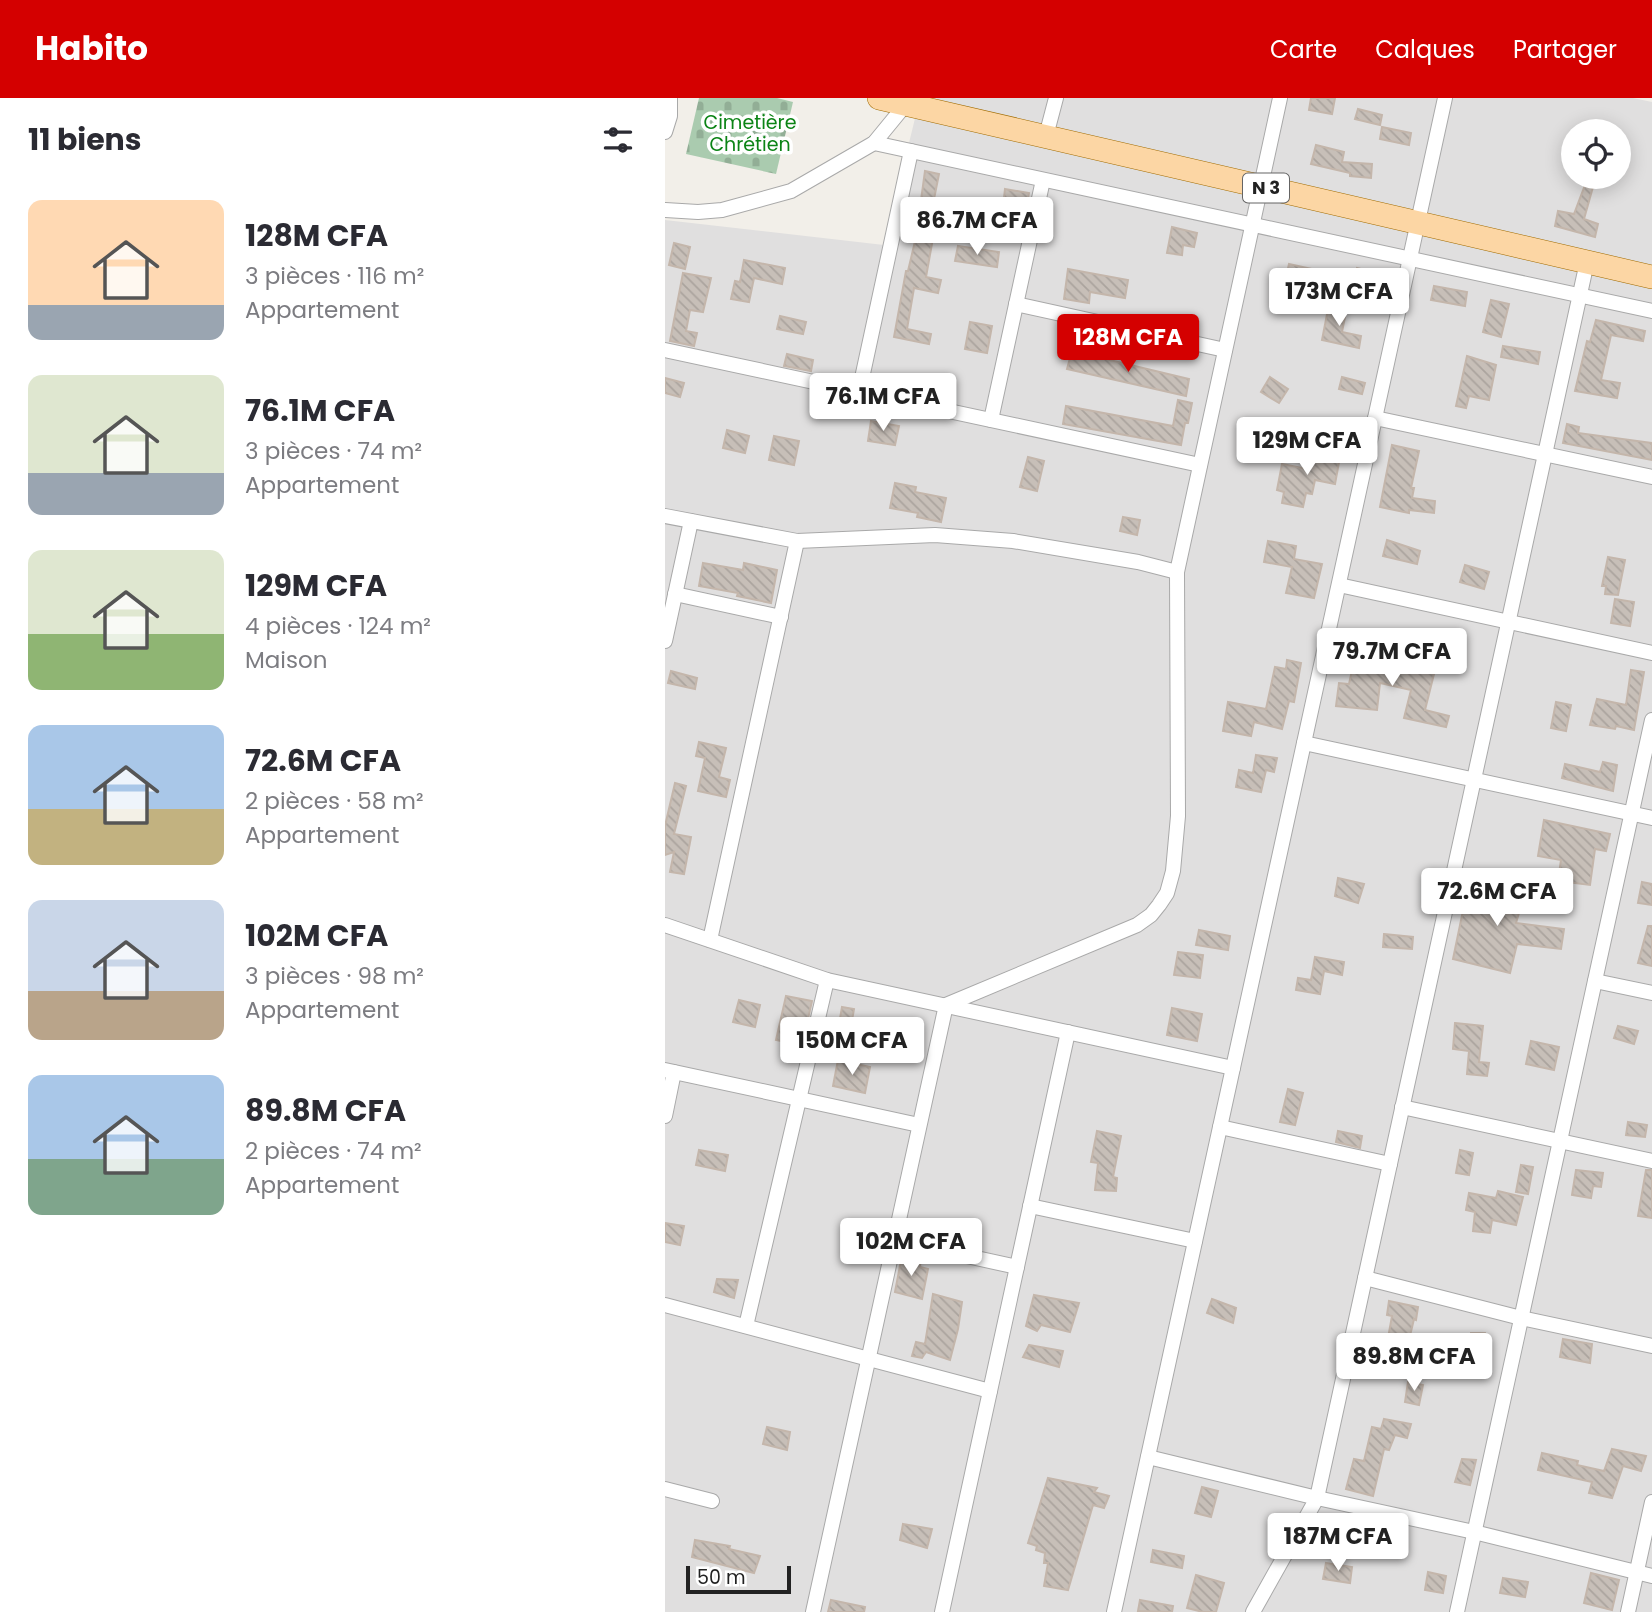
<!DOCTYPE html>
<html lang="fr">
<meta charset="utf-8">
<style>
:root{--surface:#fff;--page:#f7f7f7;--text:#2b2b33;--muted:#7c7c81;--accent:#d40000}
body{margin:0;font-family:Poppins,sans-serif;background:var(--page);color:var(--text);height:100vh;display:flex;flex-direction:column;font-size:26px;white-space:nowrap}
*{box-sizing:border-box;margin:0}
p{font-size:23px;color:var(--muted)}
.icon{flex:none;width:38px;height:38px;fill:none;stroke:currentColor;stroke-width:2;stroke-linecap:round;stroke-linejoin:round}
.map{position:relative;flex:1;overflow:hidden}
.panel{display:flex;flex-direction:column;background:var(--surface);width:665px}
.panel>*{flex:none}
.buttons{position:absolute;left:896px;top:21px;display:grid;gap:14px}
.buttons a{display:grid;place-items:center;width:70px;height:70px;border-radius:50%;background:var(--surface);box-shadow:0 4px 18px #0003;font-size:35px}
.scale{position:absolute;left:21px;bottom:18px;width:105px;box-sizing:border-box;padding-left:7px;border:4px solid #222;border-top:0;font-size:19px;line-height:24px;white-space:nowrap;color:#222;-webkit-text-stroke:5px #fff;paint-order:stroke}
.price{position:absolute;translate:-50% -60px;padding:0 16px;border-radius:7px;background:#fff;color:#222;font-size:23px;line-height:46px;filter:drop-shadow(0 2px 4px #0008)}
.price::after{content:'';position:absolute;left:50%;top:42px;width:21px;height:16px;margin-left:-10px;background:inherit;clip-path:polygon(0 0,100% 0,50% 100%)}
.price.selected{background:var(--accent);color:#fff}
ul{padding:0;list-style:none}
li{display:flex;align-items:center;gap:21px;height:175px;padding:0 28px}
li span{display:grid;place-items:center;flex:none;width:196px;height:140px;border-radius:14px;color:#555}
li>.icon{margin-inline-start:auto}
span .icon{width:84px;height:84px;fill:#fffc;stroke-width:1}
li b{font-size:30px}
h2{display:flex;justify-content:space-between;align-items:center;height:84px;padding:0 28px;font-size:30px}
header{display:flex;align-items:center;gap:42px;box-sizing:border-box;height:98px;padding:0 35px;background:var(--accent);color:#fff}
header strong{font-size:33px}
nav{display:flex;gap:38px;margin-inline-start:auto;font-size:24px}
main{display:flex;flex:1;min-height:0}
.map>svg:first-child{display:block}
</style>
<header>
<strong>Habito</strong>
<nav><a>Carte</a><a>Calques</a><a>Partager</a></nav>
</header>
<main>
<section class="panel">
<h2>11 biens<svg class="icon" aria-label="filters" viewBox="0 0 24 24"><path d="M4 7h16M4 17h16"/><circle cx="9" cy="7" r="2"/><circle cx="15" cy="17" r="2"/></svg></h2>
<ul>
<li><span style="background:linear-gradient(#ffd9b3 75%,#9aa5b1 0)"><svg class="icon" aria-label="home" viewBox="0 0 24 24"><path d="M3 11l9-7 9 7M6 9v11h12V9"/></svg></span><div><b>128M CFA</b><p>3 pièces · 116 m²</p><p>Appartement</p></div></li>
<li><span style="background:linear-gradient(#dfe7d0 70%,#9aa5b1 0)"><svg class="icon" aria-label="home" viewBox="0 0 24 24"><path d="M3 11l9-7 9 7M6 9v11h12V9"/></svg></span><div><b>76.1M CFA</b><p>3 pièces · 74 m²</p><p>Appartement</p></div></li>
<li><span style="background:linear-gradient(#dfe7d0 60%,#8fb573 0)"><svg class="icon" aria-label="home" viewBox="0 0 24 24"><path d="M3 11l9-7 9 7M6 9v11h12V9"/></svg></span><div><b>129M CFA</b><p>4 pièces · 124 m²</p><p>Maison</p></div></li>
<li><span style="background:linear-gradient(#a9c7e8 60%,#c2b280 0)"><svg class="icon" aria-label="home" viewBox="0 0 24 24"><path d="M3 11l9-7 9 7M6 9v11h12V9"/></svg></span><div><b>72.6M CFA</b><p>2 pièces · 58 m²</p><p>Appartement</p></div></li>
<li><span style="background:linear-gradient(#c9d6e8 65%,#b9a48a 0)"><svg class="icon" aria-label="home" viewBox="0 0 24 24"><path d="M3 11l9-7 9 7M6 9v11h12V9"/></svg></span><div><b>102M CFA</b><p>3 pièces · 98 m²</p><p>Appartement</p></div></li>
<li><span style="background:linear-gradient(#a9c7e8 60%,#7fa58c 0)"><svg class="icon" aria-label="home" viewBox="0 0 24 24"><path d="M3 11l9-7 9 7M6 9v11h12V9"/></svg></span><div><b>89.8M CFA</b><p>2 pièces · 74 m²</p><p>Appartement</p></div></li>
</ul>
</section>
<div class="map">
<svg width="987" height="1514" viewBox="0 0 987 1514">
<defs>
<pattern id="cemetery-stones" width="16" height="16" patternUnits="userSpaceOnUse" patternTransform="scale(1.75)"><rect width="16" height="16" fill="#aacbaf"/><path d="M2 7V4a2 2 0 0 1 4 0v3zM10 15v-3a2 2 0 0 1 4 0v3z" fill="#92ae96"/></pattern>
<pattern id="building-back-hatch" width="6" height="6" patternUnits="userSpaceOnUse" patternTransform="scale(1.75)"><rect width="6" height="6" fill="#c7bfb8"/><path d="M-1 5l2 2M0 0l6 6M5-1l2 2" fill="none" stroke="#aba49e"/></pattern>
</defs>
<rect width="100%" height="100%" fill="#f2efe9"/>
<path fill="#e0dfdf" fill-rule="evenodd" d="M255 0H968L987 4V1514H0V122L219 147ZM908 33H954V79H908Z"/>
<path fill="url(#cemetery-stones)" d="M34 0H112L128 4 111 76 21 56Z"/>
<g fill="url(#building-back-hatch)" stroke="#c4b6ab" stroke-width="2">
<path d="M646 0H670L667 16 644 12Z"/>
<path d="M693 11 717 17 715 27 690 21Z"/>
<path d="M717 29 746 35 744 47 715 41Z"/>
<path d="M651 47 679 54 677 64 707 66 706 80 685 78V75L646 66Z"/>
<path d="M260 73 274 76 268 106 271 107 268 128 270 129 261 179 276 182 273 195 249 190 242 231 266 236 264 246 229 239 241 173H243L251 139Z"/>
<path d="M920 87 928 89 919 121 933 126 930 139 890 128 893 113 909 116Z"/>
<path d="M340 91 364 95 361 112 338 109Z"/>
<path d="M507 129 532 135 529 149 518 147 517 157 502 155Z"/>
<path d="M9 145 25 149 20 171 4 167Z"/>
<path d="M293 148 334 154 332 169 290 163Z"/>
<path d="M79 162 120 170 117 186 89 180 84 204 66 201 70 183 75 184Z"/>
<path d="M624 166 656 173 652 189 645 188 641 214 614 210Z"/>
<path d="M692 170 723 178 719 192 688 184Z"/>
<path d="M403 171 463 182 460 200 425 194 424 205 399 201Z"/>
<path d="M18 175 46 180 38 214 25 212 21 233 32 235 29 248 5 243Z"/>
<path d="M769 188 802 194 800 208 766 202Z"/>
<path d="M826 202 844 206 836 239 818 234Z"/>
<path d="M664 206 682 209 677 234 696 238 694 250 657 242Z"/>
<path d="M115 218 141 224 138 236 112 231Z"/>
<path d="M931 222 980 233 978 243 946 237 936 282 955 285 952 300 910 293 922 243 925 244Z"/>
<path d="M305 224 327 228 322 255 300 251Z"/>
<path d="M838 248 875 254 873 266 836 259Z"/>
<path d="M407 253 524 281 521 298 402 271Z"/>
<path d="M122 256 148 262 146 273 119 268Z"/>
<path d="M802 258 831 267 824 302 804 298 801 310 791 308Z"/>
<path d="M605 279 623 291 614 305 596 294Z"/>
<path d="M677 279 700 285 697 296 674 291Z"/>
<path d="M0 280 19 285 15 299 0 295Z"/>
<path d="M513 302 527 305 523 325H520L516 347 398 326 401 308 508 328Z"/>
<path d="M206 323 234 328 230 347 203 343Z"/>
<path d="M902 326 914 329 913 335 987 345V362L898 345Z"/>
<path d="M62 332 84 338 80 355 58 350Z"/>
<path d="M109 338 134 343 129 367 104 362Z"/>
<path d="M727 347 754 353 746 390H749L747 400 770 403 769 415 744 412V415L715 409Z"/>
<path d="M646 353 675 359 670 386 650 382 647 396 641 395 638 409 617 405 619 394 612 392 617 366 642 371Z"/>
<path d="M363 359 379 363 372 393 355 389Z"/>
<path d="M230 385 251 389 250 394 281 400 276 424 252 419 253 415 225 410Z"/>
<path d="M458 419 475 422 472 437 455 433Z"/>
<path d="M722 442 755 453 752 466 718 458Z"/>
<path d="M603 443 631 448 629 461 657 466 649 500 621 495 627 469 599 464Z"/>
<path d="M943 459 960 462 953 497 940 496 941 488H937Z"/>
<path d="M38 465 78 472 79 465 112 472 106 505 72 498 73 495 34 488Z"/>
<path d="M800 467 824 474 819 491 795 484Z"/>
<path d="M950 501 969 504 965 528 946 525Z"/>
<path d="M753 552 768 555 764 575 769 576 760 612 784 618 781 629 739 620 746 592 715 585 712 612 671 608 674 585 684 586 690 559 749 574Z"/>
<path d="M622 562 636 565 629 604 624 603 617 631 589 624 586 638 558 633 563 604 601 611 610 569 621 571Z"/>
<path d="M966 572 979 574 969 632 951 628 950 631 925 627 932 601 961 607Z"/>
<path d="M6 573 32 580 30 591 3 585Z"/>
<path d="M891 604 906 607 901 633 886 630Z"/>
<path d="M34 644 61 650 54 679 65 682 61 699 33 693 40 660 31 658Z"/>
<path d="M591 657 612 660 609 674 601 672 596 694 571 689 574 672 588 675Z"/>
<path d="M938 664 952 667 948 693 897 680 900 666 935 674Z"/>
<path d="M10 685 21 688 9 736 26 739 19 776 5 774 9 754 0 757V728Z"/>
<path d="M879 722 945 736 941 753 930 751 925 787 893 783 896 762 873 758Z"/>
<path d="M810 777 851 786 843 812 854 815 851 825 899 831 896 851 852 846 845 875 788 861 800 803 805 804Z"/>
<path d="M673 780 699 786 693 805 670 798Z"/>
<path d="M977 784 987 786V807L973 805Z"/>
<path d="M983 828H987V868L973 865Z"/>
<path d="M534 832 565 838 563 852 531 847Z"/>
<path d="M719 836 748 839 747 851 718 849Z"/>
<path d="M513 854 538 857 535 880 509 877Z"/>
<path d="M650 859 679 864 677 877 659 873 655 896 631 892 633 880 646 882Z"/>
<path d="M121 898 147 903 137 947 111 942Z"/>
<path d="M74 902 95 907 90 929 68 924Z"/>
<path d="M177 909 189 911 185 934 173 932Z"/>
<path d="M507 910 537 916 532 943 502 937Z"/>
<path d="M790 925 818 928 814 964 824 965 822 978 802 976 804 953 788 951Z"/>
<path d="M953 928 973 933 969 946 949 940Z"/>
<path d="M866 943 894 949 889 972 861 966Z"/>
<path d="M173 962 205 969 200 995 168 988Z"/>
<path d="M623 991 638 995 630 1027 615 1024Z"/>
<path d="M963 1024 982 1027 980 1039 961 1037Z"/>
<path d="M432 1033 456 1038 448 1079 452 1080 451 1093 430 1092 433 1065 426 1064Z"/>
<path d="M673 1033 697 1038 695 1050 671 1044Z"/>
<path d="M34 1052 63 1057 60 1073 31 1067Z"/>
<path d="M795 1052 808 1055 804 1077 791 1075Z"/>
<path d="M856 1067 868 1069 863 1096 851 1094Z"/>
<path d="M911 1072 938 1075 936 1089 928 1088 926 1100 907 1097Z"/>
<path d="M981 1072H987V1120L973 1118Z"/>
<path d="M833 1093 858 1099 851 1127 827 1122 825 1135 808 1133 810 1114 801 1112 804 1095 831 1100Z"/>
<path d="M0 1125 19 1128 15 1147 0 1144Z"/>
<path d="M237 1157 256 1161 255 1169 263 1171 257 1201 230 1194Z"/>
<path d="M52 1181 73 1182 69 1200 49 1194Z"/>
<path d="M268 1196 297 1204 293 1231 285 1262 261 1254 257 1260 247 1258 251 1244 260 1246Z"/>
<path d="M369 1197 414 1205 405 1234 376 1227 372 1233 361 1228Z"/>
<path d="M547 1201 571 1210 568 1225 542 1215Z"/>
<path d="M724 1203 753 1209 751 1222 749 1221 744 1242 723 1240 727 1218 722 1217Z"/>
<path d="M806 1235H820L823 1250H805Z"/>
<path d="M898 1241 927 1246 925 1265 895 1259Z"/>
<path d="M364 1247 398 1253 394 1269 358 1259Z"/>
<path d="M743 1284 758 1287 754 1307 740 1304Z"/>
<path d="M719 1321 746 1326 742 1340 730 1337 724 1352 719 1351 708 1398 681 1391 689 1361 699 1363 707 1329 716 1331Z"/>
<path d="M102 1329 125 1334 122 1352 98 1346Z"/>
<path d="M947 1351 981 1358 976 1373 958 1368 947 1400 924 1395 927 1384 873 1372 877 1355 913 1363 912 1367 939 1373Z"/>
<path d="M797 1361 811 1362 805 1387 790 1384Z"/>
<path d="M383 1380 432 1390 429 1394 444 1398 439 1410 428 1407 403 1492 379 1488 383 1465H379L380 1455 371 1452 372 1448 363 1445Z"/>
<path d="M537 1389 553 1393 546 1419 530 1415Z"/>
<path d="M238 1426 267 1431 262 1450 235 1442Z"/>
<path d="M30 1442 65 1448 64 1451 95 1458 89 1475 27 1459Z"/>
<path d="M488 1452 519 1458 517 1470 486 1464Z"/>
<path d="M661 1465 687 1469 685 1485 658 1481Z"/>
<path d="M763 1474 781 1478 778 1495 760 1492Z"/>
<path d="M926 1475 954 1482 947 1512 919 1505Z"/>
<path d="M531 1477 559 1485 551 1514H538L522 1510Z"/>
<path d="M838 1480 863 1484 860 1499 835 1495Z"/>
<path d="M166 1502 200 1509 199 1514H163Z"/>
<path d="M475 1502 508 1508 507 1514 473 1513Z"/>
</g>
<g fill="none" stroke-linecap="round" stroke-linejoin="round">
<g stroke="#a9a9a9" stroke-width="16">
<g id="street">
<path d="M0 34 5 18V0"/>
<path d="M381 38 391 0"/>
<path d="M209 45 987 213"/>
<path d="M0 112 33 114 57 112 126 93 209 45 241 6"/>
<path d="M351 206 560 252"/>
<path d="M0 252 535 367"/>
<path d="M194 294 246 53"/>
<path d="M710 320 987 379"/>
<path d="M326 322 378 82"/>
<path d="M0 418 132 443 270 437 348 443 473 464 512 474"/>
<path d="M674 487 987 555"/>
<path d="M10 496 116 519"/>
<path d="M0 543 26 423"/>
<path d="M639 645 987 720"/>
<path d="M0 827 162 882 568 970"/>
<path d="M45 842 132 443"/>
<path d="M930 883 987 895"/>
<path d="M0 972 254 1027"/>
<path d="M737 1009 987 1063"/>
<path d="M0 1018 9 974"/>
<path d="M555 1029 725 1066"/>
<path d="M365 1108 530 1143"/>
<path d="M229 1142 352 1169"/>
<path d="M700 1180 856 1220 987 1248"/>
<path d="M0 1207 325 1293"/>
<path d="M81 1228 162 882"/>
<path d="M483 1359 652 1400 809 1434 987 1478"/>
<path d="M0 1391 47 1403"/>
<path d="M148 1514 281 907 472 827 486 817 494 807 502 795 508 773 513 718 512 474 615 0"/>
<path d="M277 1514 403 934"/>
<path d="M449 1514 780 0"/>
<path d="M588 1514 652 1400 922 164"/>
<path d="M792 1514 987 622"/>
<path d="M963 1514 987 1404"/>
</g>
</g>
<g stroke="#a06b00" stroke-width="24">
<path id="primary" d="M214 0 987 179"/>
</g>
<use href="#street" stroke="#fff" stroke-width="14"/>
<use href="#primary" stroke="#fcd6a4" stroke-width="23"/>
</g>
<g text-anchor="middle" stroke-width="7" stroke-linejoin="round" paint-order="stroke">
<rect fill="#fff" stroke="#646464" stroke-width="2" x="578" y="75.5" width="46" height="29" rx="5"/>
<g font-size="18" font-weight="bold" fill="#222">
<text x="601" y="96">N 3</text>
</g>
<g font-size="19" fill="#0c8416" stroke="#fff">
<text x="85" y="31">Cimetière<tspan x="85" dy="22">Chrétien</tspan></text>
</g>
</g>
</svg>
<div class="buttons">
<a><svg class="icon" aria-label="locate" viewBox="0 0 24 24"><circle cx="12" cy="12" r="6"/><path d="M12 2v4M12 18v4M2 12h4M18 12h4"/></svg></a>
</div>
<div class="scale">50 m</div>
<b class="price" style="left:312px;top:159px">86.7M CFA</b>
<b class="price" style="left:674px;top:230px">173M CFA</b>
<b class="price selected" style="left:463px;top:276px">128M CFA</b>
<b class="price" style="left:218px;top:335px">76.1M CFA</b>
<b class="price" style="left:642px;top:379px">129M CFA</b>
<b class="price" style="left:727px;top:590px">79.7M CFA</b>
<b class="price" style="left:832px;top:830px">72.6M CFA</b>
<b class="price" style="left:187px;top:979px">150M CFA</b>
<b class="price" style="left:246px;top:1180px">102M CFA</b>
<b class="price" style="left:749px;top:1295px">89.8M CFA</b>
<b class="price" style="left:673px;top:1475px">187M CFA</b>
</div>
</main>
